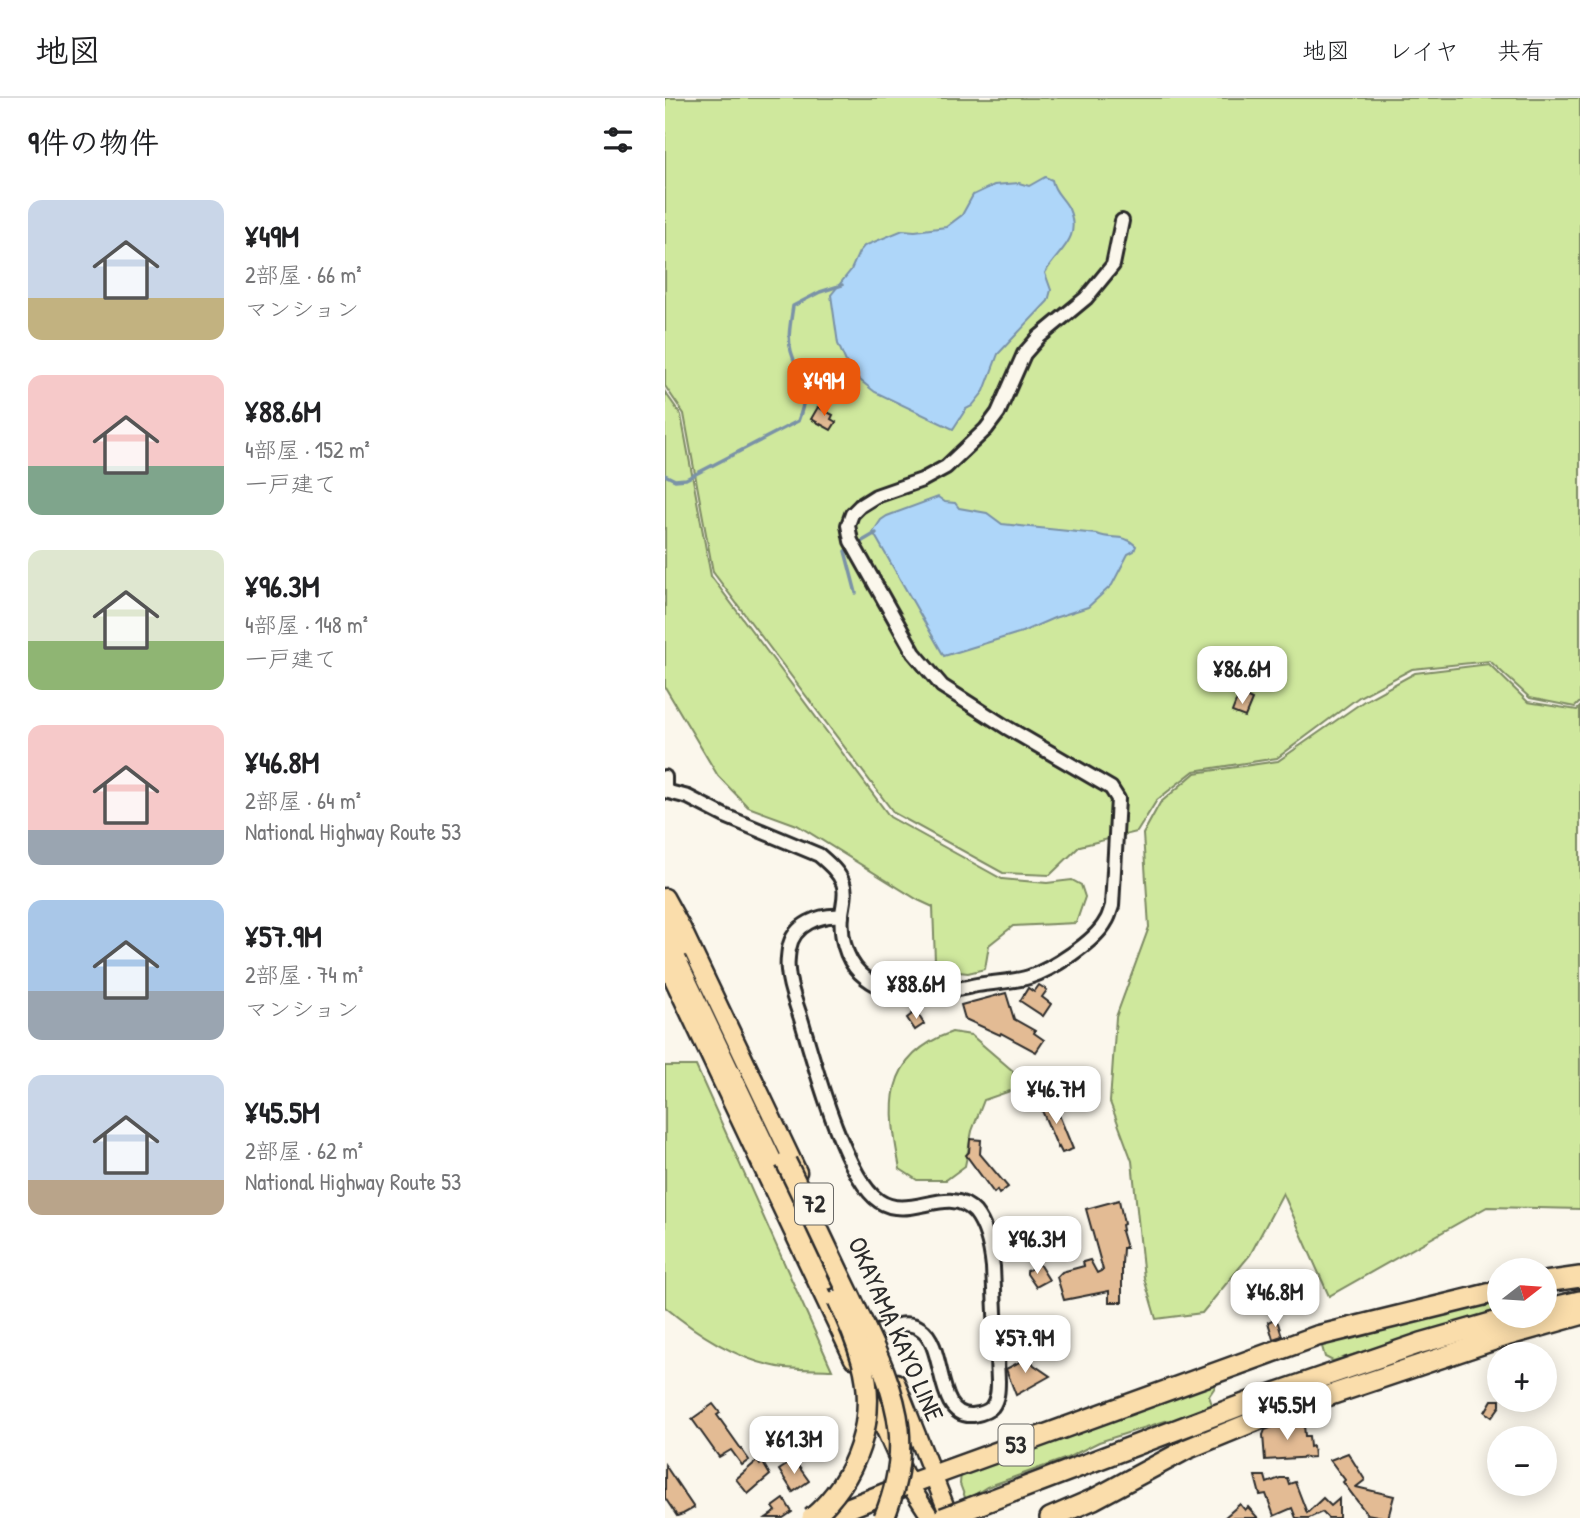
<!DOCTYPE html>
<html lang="ja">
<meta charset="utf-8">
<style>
:root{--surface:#fff;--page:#f6f6f6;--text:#202124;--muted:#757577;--line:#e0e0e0;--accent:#ea580c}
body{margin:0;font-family:"Patrick Hand","Klee One",sans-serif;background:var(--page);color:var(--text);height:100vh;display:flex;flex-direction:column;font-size:26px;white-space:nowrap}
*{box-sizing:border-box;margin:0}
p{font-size:23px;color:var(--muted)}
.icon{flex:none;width:38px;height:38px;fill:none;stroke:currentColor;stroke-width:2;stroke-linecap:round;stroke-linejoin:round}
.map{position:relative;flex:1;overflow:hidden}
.details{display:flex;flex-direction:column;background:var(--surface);width:665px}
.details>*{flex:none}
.needle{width:46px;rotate:73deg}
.controls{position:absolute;left:822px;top:1160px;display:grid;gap:14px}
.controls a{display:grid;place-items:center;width:70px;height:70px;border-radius:50%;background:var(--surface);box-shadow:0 4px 18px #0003;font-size:35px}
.price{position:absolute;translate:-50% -60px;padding:0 16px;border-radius:14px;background:#fff;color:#222;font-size:23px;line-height:46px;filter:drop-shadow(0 2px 4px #0008)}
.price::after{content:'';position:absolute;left:50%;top:42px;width:21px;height:16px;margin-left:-10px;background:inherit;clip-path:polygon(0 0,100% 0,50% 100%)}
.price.active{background:var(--accent);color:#fff}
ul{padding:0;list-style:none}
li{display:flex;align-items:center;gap:21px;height:175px;padding:0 28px}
li span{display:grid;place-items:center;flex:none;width:196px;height:140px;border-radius:14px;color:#555}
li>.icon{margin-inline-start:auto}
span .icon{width:84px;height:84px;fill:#fffc;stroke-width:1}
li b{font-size:30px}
h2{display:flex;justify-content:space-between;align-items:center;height:84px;padding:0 28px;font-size:30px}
header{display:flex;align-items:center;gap:42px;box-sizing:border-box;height:98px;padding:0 35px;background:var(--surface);border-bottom:2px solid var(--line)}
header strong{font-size:33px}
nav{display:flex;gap:38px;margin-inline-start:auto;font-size:24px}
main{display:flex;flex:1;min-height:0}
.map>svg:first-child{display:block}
</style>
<header>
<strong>地図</strong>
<nav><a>地図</a><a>レイヤ</a><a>共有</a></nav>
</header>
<main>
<section class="details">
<h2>9件の物件<svg class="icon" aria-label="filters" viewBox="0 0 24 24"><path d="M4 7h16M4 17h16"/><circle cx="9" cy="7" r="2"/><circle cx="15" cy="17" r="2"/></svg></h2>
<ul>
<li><span style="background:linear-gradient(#c9d6e8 70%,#c2b280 0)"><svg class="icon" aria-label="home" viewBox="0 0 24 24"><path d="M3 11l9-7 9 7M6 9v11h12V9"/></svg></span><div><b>¥49M</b><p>2部屋 · 66 m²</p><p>マンション</p></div></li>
<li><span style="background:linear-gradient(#f6c9c9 65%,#7fa58c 0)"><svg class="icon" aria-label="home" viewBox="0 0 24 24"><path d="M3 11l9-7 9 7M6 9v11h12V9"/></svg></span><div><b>¥88.6M</b><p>4部屋 · 152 m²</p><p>一戸建て</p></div></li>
<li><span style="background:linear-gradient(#dfe7d0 65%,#8fb573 0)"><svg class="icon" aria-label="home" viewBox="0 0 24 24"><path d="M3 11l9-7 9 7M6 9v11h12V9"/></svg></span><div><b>¥96.3M</b><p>4部屋 · 148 m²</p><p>一戸建て</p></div></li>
<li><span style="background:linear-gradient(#f6c9c9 75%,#9aa5b1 0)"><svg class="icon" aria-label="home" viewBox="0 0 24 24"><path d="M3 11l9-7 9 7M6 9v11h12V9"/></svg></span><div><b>¥46.8M</b><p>2部屋 · 64 m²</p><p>National Highway Route 53</p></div></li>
<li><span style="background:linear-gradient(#a9c7e8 65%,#9aa5b1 0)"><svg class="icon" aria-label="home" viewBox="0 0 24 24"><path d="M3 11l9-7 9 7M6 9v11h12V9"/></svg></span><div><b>¥57.9M</b><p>2部屋 · 74 m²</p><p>マンション</p></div></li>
<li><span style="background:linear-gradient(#c9d6e8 75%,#b9a48a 0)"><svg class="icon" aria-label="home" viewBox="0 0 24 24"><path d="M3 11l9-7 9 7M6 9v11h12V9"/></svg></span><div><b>¥45.5M</b><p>2部屋 · 62 m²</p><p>National Highway Route 53</p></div></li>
</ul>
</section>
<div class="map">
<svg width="915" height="1420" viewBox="0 0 915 1420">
<rect width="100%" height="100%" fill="#fbf7ec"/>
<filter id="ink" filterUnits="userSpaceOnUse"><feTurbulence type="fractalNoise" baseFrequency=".0143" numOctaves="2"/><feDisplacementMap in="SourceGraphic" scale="14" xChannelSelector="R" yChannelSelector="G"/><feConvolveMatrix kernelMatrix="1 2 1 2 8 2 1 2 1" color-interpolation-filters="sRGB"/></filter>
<g filter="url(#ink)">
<g fill="#cfe89d" stroke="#7d8a64" stroke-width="2">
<path d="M0 0H915V604L910 609 865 600 825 563 747 571 694 599 612 660 529 673 492 702 472 734 415 748 385 777 338 775 229 715 48 474 19 316 0 288Z"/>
<path d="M0 294 16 317 46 478 225 719 337 781 382 785 407 782 416 787 420 799 411 825 348 828 324 847 320 871 303 875 274 872 270 863 268 809 253 802 132 727 83 709 53 678 0 589Z"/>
<path d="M824 566 863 604 912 612 915 609V1111L822 1109 664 1198 618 1095 585 1157 537 1215 491 1221 479 1180 467 1063 445 1004 451 919 484 829 478 736 495 705 530 675 613 663 699 603 750 575Z"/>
<path d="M287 934 306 937 348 973V992L319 1002 307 1033 300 1068 281 1082H252L235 1071C223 1009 217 959 287 934Z"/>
<path d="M0 968H31L167 1272C150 1271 130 1272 113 1269 73 1262 31 1235 0 1209Z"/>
<path d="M835 1200V1211L668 1263 660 1259 656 1245Z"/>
<path d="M550 1279V1289L544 1298 549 1312 510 1326 503 1322 434 1344 402 1360 322 1389 301 1402 295 1386 296 1374Z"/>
</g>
<g fill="#aed6f9" stroke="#7a92a7" stroke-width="2">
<path d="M380 79 387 82C389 95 399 100 404 111 417 142 393 152 380 175L386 192 383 203 333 256 319 293 307 308 301 311 288 331 210 294 186 275 173 246 166 197 186 172 194 154 199 148 238 132 250 133 281 129 297 117 308 97 329 87 354 85 364 88Z"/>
<path d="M273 399 280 404 290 405 294 410 322 415 337 426 432 436C448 443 457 434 471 448L469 453 463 456 447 487 423 509 389 520 357 534 279 558 208 434 216 422 222 418Z"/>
</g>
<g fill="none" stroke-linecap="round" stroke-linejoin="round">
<g stroke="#7a92a7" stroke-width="3.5">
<path d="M0 377 10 382 21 381 133 323C146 291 135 283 126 253 122 239 126 223 128 208L155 194 177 187"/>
<path d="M194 445 211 435"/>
<path d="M182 452 180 453 191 495"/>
</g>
</g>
<g fill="#e3bb94" stroke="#2b2b2b" stroke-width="2">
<path d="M153 309 168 317 166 321 171 324 166 332 146 321Z"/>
<path d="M574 596 587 602 580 619 567 614Z"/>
<path d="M374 887 382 892 377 899 386 906 378 918 355 903 363 890 369 894Z"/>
<path d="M341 895 349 921 370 933 369 935 379 942 371 954 336 935 335 937 300 921 296 907Z"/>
<path d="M251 913 259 926 250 932 242 920Z"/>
<path d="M378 998 387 1014 392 1012 408 1051 397 1055 394 1049 393 1050 372 1001Z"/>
<path d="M305 1041 316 1042 315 1056 343 1089 334 1096 332 1092 329 1095 301 1057 304 1054Z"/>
<path d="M454 1102 459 1126 457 1127 458 1132 456 1133 461 1150H458L457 1166V1204H444V1193L399 1202 392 1179 397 1174 419 1168 418 1164 425 1162 432 1175 438 1172 421 1111Z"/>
<path d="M374 1166 384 1182 371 1189 362 1176V1173Z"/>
<path d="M609 1221 613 1225 617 1238 608 1241 603 1224Z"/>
<path d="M364 1259 369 1267 385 1278 351 1297 341 1271Z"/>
<path d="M827 1302H835V1308L827 1319 820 1314Z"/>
<path d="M48 1306 55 1315 52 1317 84 1362 77 1367 66 1352 54 1359 27 1321Z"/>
<path d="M635 1320 637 1327H639L640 1338H644L645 1349 648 1348 649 1359 600 1362 598 1337 600 1332 608 1329 628 1328 627 1323Z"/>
<path d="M683 1355 700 1382 691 1389 729 1398 723 1420 702 1416 678 1384 680 1382 665 1362Z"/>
<path d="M129 1362 144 1383 128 1394 114 1372Z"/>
<path d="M92 1363 95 1367 98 1365 105 1377 83 1396 71 1381Z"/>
<path d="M0 1367 29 1410 18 1416 12 1418 0 1400Z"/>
<path d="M590 1378H600L602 1385 615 1380H622L624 1386 630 1384 642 1415 658 1400 666 1408 674 1401V1420H663L657 1414 644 1420H631L627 1410 609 1418 601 1396 595 1397Z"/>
<path d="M119 1401 127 1414 118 1420H101L111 1413 108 1409Z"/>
<path d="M575 1406 580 1412 583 1409 593 1420H559Z"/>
</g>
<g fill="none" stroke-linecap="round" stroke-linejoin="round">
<g stroke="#2b2b2b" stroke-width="18">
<g id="minor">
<path d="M0 679V693"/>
<path d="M0 693 23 699 60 718 154 757C163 765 173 773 178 785 182 795 178 806 177 816 175 837 180 860 195 875 229 907 272 895 312 887 329 884 348 884 364 879 386 872 430 844 441 823 444 819 445 813 447 808L453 701 446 690 341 629 277 588 249 555 186 443 183 427 187 416 195 408 211 398 257 382 281 369 321 331 333 315 359 256 374 239 421 200 448 167 457 123"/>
<path d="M177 818C155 816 128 826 124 851 123 858 122 866 123 872 124 890 132 907 137 924 149 965 180 1080 214 1103 245 1124 284 1085 310 1114 322 1129 326 1150 328 1169L333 1283C333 1291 333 1301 327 1309 323 1314 314 1316 308 1317 269 1320 282 1248 256 1231 239 1219 216 1233 200 1240"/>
</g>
</g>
<g stroke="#2b2b2b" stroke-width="21">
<g id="major">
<path d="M0 799 17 830 133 1074"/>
<path d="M0 864 188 1261"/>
<path d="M231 1284 285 1420"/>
<path d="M203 1294 244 1386 266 1420"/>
</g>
</g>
<g stroke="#2b2b2b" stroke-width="24">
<g id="highway">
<path d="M0 815 16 849"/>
<path d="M0 838 163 1181"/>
<path d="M880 1184 915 1179"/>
<path d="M880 1211 915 1203"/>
<path d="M305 1410 590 1302 756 1245 851 1218"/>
<path d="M158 1420 244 1386 652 1238 835 1193"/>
<path d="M385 1420 429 1401 522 1351 600 1319 844 1237 915 1217"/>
</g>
</g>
<use href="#minor" stroke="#fbf7ec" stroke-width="12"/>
<use href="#major" stroke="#faddab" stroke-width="16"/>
<use href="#highway" stroke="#faddab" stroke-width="19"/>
<g stroke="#2b2b2b" stroke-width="24" stroke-linecap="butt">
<g id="highway-bridge">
<path d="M121 1064C143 1109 164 1155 186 1200 205 1241 229 1285 234 1331 237 1362 231 1391 219 1420"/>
<path d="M147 1420C192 1381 213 1321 197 1263 191 1242 182 1221 173 1202"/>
<path d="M278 1420 305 1410"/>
</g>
</g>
<use href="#highway-bridge" stroke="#faddab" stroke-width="19"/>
</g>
</g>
<g text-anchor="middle" stroke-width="5" stroke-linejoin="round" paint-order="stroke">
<g fill="#fbf7ec" stroke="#696865" stroke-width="2">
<rect x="130" y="1085.5" width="38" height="41" rx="5"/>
<rect x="333.5" y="1326.5" width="35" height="41" rx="5"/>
</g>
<g font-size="24" font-weight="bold" fill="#2b2b2b">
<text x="149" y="1114">72</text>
<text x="351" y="1355">53</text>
</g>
<g font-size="26" fill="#2b2b2b" stroke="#fbf7ec">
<text transform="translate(231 1231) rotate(66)" y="9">OKAYAMA KAYO LINE</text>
</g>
</g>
</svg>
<div class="controls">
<a><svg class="needle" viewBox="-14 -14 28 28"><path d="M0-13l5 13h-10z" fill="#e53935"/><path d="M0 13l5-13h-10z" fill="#757577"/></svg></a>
<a>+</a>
<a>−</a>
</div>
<b class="price active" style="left:159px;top:320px">¥49M</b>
<b class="price" style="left:577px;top:608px">¥86.6M</b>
<b class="price" style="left:251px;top:923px">¥88.6M</b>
<b class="price" style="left:391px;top:1028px">¥46.7M</b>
<b class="price" style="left:372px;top:1178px">¥96.3M</b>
<b class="price" style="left:610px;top:1231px">¥46.8M</b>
<b class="price" style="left:360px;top:1277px">¥57.9M</b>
<b class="price" style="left:622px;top:1344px">¥45.5M</b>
<b class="price" style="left:129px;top:1378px">¥61.3M</b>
</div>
</main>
